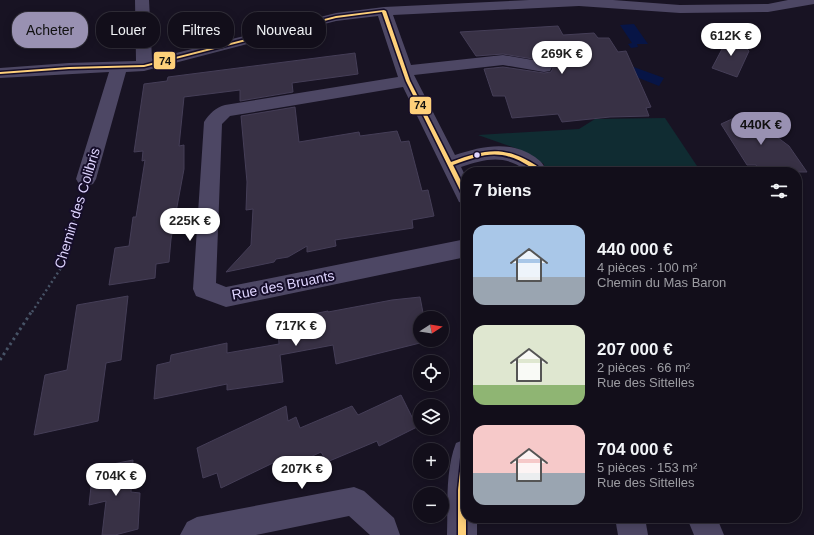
<!DOCTYPE html>
<html lang="fr">
<meta charset="utf-8">
<style>
:root{--surface:#120e1a;--page:#1f1c27;--text:#f1f3f6;--muted:#9c9ca2;--line:#312e39;--accent:#9991b2}
body{margin:0;font-family:Arial,sans-serif;background:var(--page);color:var(--text);height:100vh;display:flex;flex-direction:column;font-size:15px;white-space:nowrap}
*{box-sizing:border-box;margin:0}
p{font-size:13px;color:var(--muted)}
.icon{flex:none;width:22px;height:22px;fill:none;stroke:currentColor;stroke-width:2;stroke-linecap:round;stroke-linejoin:round}
.map{position:relative;flex:1;overflow:hidden}
.details{position:absolute;left:461px;top:167px;width:341px;height:356px;display:flex;flex-direction:column;background:var(--surface);border-radius:16px;box-shadow:0 2px 10px #0003,0 0 0 1px var(--line)}
.details>*{flex:none}
.banner{position:absolute;left:12px;top:12px;width:380px;height:36px;display:flex;gap:8px}
.needle{width:26px;rotate:78deg}
.buttons{position:absolute;left:413px;top:311px;display:grid;gap:8px}
.buttons a{display:grid;place-items:center;width:36px;height:36px;border-radius:50%;background:var(--surface);box-shadow:0 2px 10px #0003,0 0 0 1px var(--line);font-size:20px}
.price{position:absolute;translate:-50% -34px;padding:0 9px;border-radius:14px;background:#fff;color:#222;font-size:13px;line-height:26px;filter:drop-shadow(0 1px 2px #0008)}
.price::after{content:'';position:absolute;left:50%;top:24px;width:12px;height:9px;margin-left:-6px;background:inherit;clip-path:polygon(0 0,100% 0,50% 100%)}
.price.on{background:var(--accent);color:#111}
ul{padding:0;list-style:none}
li{display:flex;align-items:center;gap:12px;height:100px;padding:0 12px}
li span{display:grid;place-items:center;flex:none;width:112px;height:80px;border-radius:12px;color:#555}
li>.icon{margin-inline-start:auto}
span .icon{width:48px;height:48px;fill:#fffc;stroke-width:1}
li b{font-size:17px}
h2{display:flex;justify-content:space-between;align-items:center;height:48px;padding:0 12px;font-size:17px}
.pill{padding:0 14px;border-radius:16px;background:var(--surface);box-shadow:0 2px 10px #0003,0 0 0 1px var(--line);font-size:14px;line-height:36px}
.pill.on{background:var(--accent);color:#111}
.map>svg:first-child{display:block}
</style>
<div class="map">
<svg width="814" height="535" viewBox="0 0 814 535">
<rect width="100%" height="100%" fill="#181323"/>
<path fill="#102c32" d="M665 118 701 172H544V164L518 149 478 135 579 129 595 119Z"/>
<g fill="#071546">
<path d="M634 24 648 44H637L638 47 631 48 628 44 632 43 620 25Z"/>
<path d="M631 66 664 78 659 86 626 73Z"/>
</g>
<g fill="#383145" stroke="#453e57">
<path d="M558 26 563 35 594 33 598 38H609L618 52 626 51 651 107 646 108 649 116 610 117 562 122 558 114 512 118 505 96H493L484 69 503 67 544 73 551 72 553 68 551 62 503 54 476 56 460 32Z"/>
<path d="M730 34 749 51 737 77 712 68Z"/>
<path d="M355 53 358 74 292 83 293 92 240 101V90L184 97 179 146 184 145V169L171 239 169 262 156 264 155 278 109 285 115 248 129 246 133 217H136L145 160 142 161 143 151 134 152 144 84 167 81 168 77Z"/>
<path d="M295 107 299 142 359 132 360 136 397 131 401 142 409 141 422 191 428 190 434 216 412 220 413 228 335 240 336 246 307 252V246L288 257 276 259 274 262 226 272 251 245 253 209 246 210 247 182 241 116Z"/>
<path d="M745 113 789 146 807 172H760L756 165H747L721 124Z"/>
<path d="M128 296 121 360 106 363 98 421 34 435 45 375 67 370 77 305Z"/>
<path d="M420 297 424 318H420V340L428 341 336 364 333 345 280 355 283 382 227 390V384L154 399 157 365 170 362 171 355 227 343V353L279 344 277 321 328 311V312L392 300Z"/>
<path d="M401 395 417 427 379 446 377 441 327 462 321 452 277 473 273 463 221 488 217 473 203 478 197 448 286 406 288 421 296 417 300 428 352 406 358 415Z"/>
<path d="M133 460 131 492 140 493 138 529 115 535H102L106 501 89 505 93 468Z"/>
</g>
<g fill="none" stroke-linecap="round" stroke-linejoin="round">
<path stroke="#475366" stroke-width="2.5" stroke-dasharray="2 3" stroke-linecap="butt" d="M32 312 61 268 80 199"/>
<path stroke="#475366" stroke-width="3" stroke-dasharray="2.5 3.5" stroke-linecap="butt" d="M0 360 32 311"/>
<g fill="#4d4764" fill-rule="evenodd">
<path d="M135 0H149L152 59 336 13 384 7 529 0H613L680 5 768 4 788 0H814V4L768 12 680 13 579 6 393 15 411 65 503 55 550 63 552 67 550 71 544 72 503 65 414 75 455 155C482 146 510 140 535 157 541 162 545 164 545 172H525V170C504 154 485 159 461 167L466 177V204L459 202 403 87 230 116 222 124 216 283 226 287 466 239V257L226 307 196 296 193 289 204 122C209 114 216 107 225 105L398 77 378 16 336 21 144 71 126 72 96 179 93 184 86 186 79 184 76 179 109 72 0 78V68L69 63 136 61Z"/>
<path d="M466 439V518H477V535H447C448 505 445 471 456 443Z"/>
<path d="M354 487 364 491 394 518 400 535H370L349 516 256 535H180L187 522 197 517Z"/>
<path d="M615 518H645L648 535H618Z"/>
<path d="M687 518H717L724 535H694Z"/>
</g>
<g stroke="#150d29" stroke-width="3">
<g id="bus-1">
<path d="M384 10 386 11 410 81 451 162C486 149 504 145 537 166L538 172H532V168C502 148 485 153 453 165L466 191V198H464L406 81 382 12 336 18 144 67 69 69 0 74V72L69 67 144 65 336 16Z"/>
<path d="M466 449V535H458V490L462 453 463 450Z"/>
</g>
</g>
<use href="#bus-1" fill="#fed07a" fill-rule="evenodd"/>
</g>
<circle fill="#dfd5ff" stroke="#150d29" stroke-width="1.5" cx="477" cy="155" r="3.5"/>
<g text-anchor="middle" stroke-width="4" stroke-linejoin="round" paint-order="stroke">
<g font-size="14" fill="#dfd5ff" stroke="#150d29">
<text transform="translate(77 208) rotate(-73)" y="5">Chemin des Colibris</text>
<text transform="translate(283 285) rotate(-11)" y="5">Rue des Bruants</text>
</g>
</g>
<g stroke="#150d29" stroke-width="1.5">
<rect x="153" y="51" width="23" height="19" rx="4" fill="#fed07a"/>
<rect x="409" y="96" width="23" height="19" rx="4" fill="#fed07a"/>
</g>
<g font-size="11" text-anchor="middle" font-weight="bold" fill="#111">
<text x="165" y="65">74</text>
<text x="420" y="109">74</text>
</g>
</svg>
<div class="buttons">
<a><svg class="needle" viewBox="-14 -14 28 28"><path d="M0-13l5 13h-10z" fill="#e53935"/><path d="M0 13l5-13h-10z" fill="#9c9ca2"/></svg></a>
<a><svg class="icon" aria-label="locate" viewBox="0 0 24 24"><circle cx="12" cy="12" r="6"/><path d="M12 2v4M12 18v4M2 12h4M18 12h4"/></svg></a>
<a><svg class="icon" aria-label="layers" viewBox="0 0 24 24"><path d="M12 4l9 5-9 5-9-5zM3 14l9 5 9-5"/></svg></a>
<a>+</a>
<a>−</a>
</div>
<b class="price" style="left:731px;top:57px">612K €</b>
<b class="price" style="left:562px;top:75px">269K €</b>
<b class="price on" style="left:761px;top:146px">440K €</b>
<b class="price" style="left:190px;top:242px">225K €</b>
<b class="price" style="left:296px;top:347px">717K €</b>
<b class="price" style="left:302px;top:490px">207K €</b>
<b class="price" style="left:116px;top:497px">704K €</b>
<div class="banner">
<a class="pill on">Acheter</a>
<a class="pill">Louer</a>
<a class="pill">Filtres</a>
<a class="pill">Nouveau</a>
</div>
<section class="details">
<h2>7 biens<svg class="icon" aria-label="filters" viewBox="0 0 24 24"><path d="M4 7h16M4 17h16"/><circle cx="9" cy="7" r="2"/><circle cx="15" cy="17" r="2"/></svg></h2>
<ul>
<li><span style="background:linear-gradient(#a9c7e8 65%,#9aa5b1 0)"><svg class="icon" aria-label="home" viewBox="0 0 24 24"><path d="M3 11l9-7 9 7M6 9v11h12V9"/></svg></span><div><b>440 000 €</b><p>4 pièces · 100 m²</p><p>Chemin du Mas Baron</p></div></li>
<li><span style="background:linear-gradient(#dfe7d0 75%,#8fb573 0)"><svg class="icon" aria-label="home" viewBox="0 0 24 24"><path d="M3 11l9-7 9 7M6 9v11h12V9"/></svg></span><div><b>207 000 €</b><p>2 pièces · 66 m²</p><p>Rue des Sittelles</p></div></li>
<li><span style="background:linear-gradient(#f6c9c9 60%,#9aa5b1 0)"><svg class="icon" aria-label="home" viewBox="0 0 24 24"><path d="M3 11l9-7 9 7M6 9v11h12V9"/></svg></span><div><b>704 000 €</b><p>5 pièces · 153 m²</p><p>Rue des Sittelles</p></div></li>
</ul>
</section>
</div>
